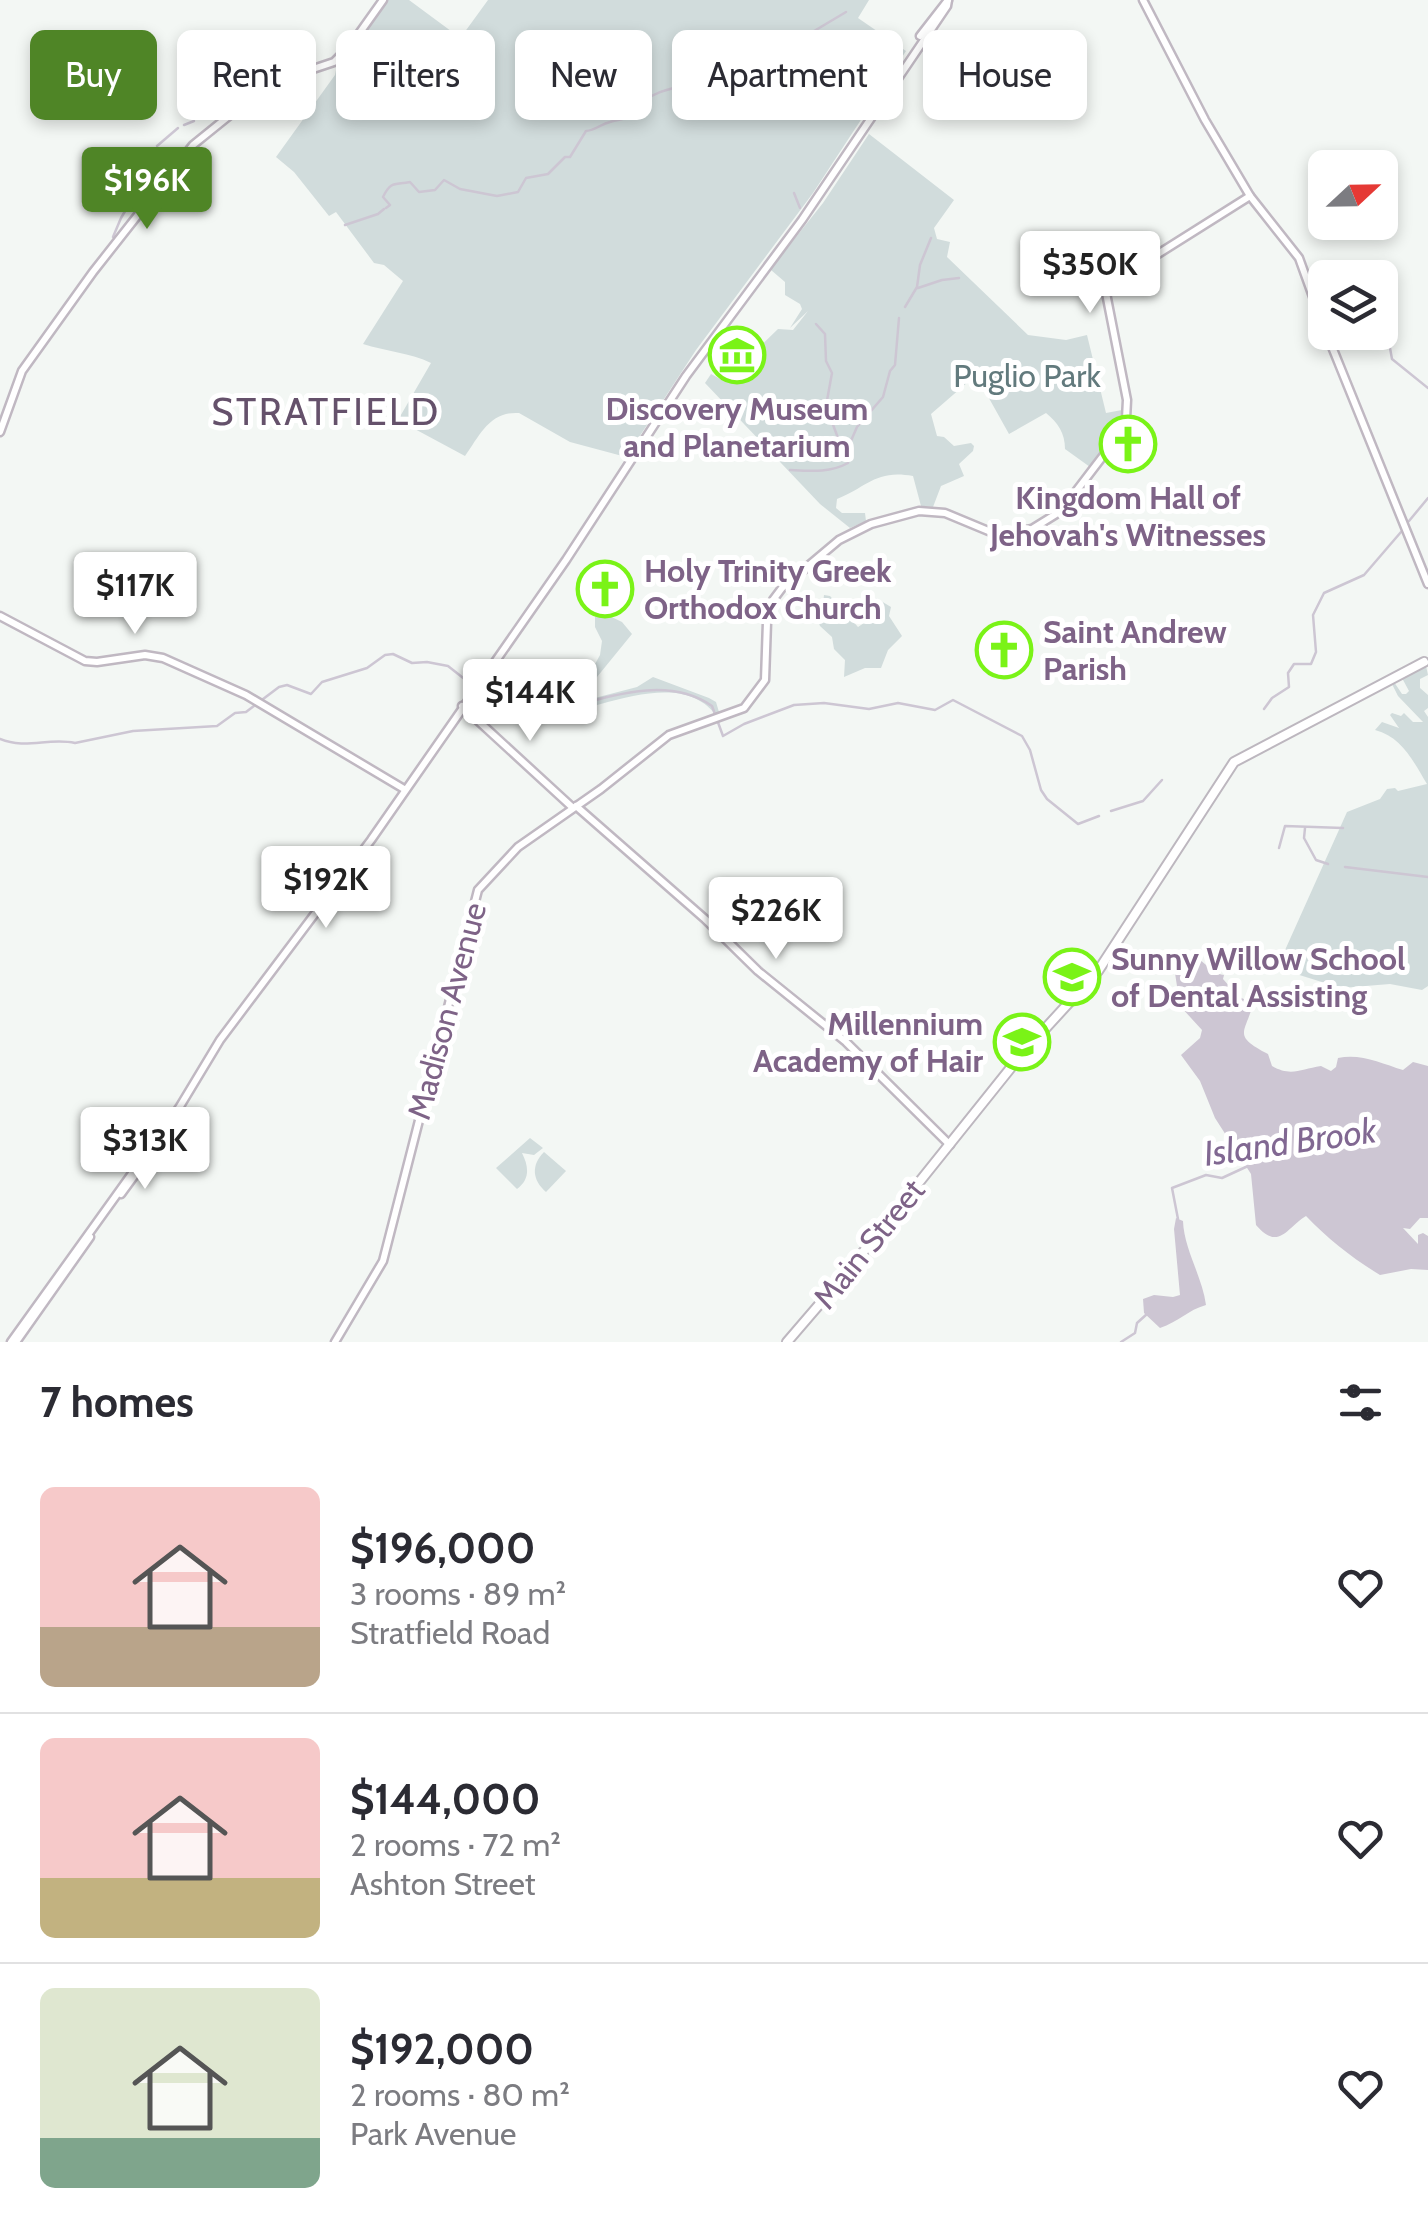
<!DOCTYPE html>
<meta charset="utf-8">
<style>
:root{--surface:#fff;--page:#f7f7f7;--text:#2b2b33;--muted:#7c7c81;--line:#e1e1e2;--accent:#4f8526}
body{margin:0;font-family:Cabin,sans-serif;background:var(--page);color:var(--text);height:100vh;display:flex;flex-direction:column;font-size:38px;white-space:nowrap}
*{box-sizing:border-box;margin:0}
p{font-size:32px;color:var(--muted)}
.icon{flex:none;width:55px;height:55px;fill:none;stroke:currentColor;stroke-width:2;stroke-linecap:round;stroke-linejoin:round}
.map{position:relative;height:1342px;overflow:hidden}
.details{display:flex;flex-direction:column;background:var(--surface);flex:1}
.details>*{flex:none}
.top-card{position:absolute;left:30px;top:30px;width:1370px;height:90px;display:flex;gap:20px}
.needle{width:65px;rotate:68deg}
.controls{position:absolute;left:1308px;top:150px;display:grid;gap:20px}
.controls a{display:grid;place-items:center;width:90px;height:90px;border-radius:15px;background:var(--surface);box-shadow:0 5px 15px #0003;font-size:50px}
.price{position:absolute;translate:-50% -85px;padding:0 22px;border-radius:10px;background:#fff;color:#222;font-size:32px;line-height:65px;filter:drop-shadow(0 2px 5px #0008)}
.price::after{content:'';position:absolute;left:50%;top:60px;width:30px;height:22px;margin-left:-15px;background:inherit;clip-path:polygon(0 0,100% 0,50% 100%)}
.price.current{background:var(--accent);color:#fff}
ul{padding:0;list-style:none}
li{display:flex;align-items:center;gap:30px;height:250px;padding:0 40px}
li+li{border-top:2px solid var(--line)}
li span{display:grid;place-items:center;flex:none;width:280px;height:200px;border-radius:15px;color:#555}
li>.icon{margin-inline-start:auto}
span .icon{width:120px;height:120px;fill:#fffc;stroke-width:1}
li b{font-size:42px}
h2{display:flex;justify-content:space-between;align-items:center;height:120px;padding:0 40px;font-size:42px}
.chip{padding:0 35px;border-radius:15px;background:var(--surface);box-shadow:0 5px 15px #0003;font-size:35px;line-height:90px}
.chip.current{background:var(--accent);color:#fff}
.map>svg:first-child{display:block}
</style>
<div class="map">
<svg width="1428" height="1342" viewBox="0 0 1428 1342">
<rect width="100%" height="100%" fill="#f3f7f4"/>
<g fill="#d1dcdc">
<path d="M387 0H409L455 34 464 33 488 0H869L858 18 906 51 813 193 696 350 626 457 570 442 519 413C490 411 480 435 465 456L398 420 431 363C411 353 385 351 363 344L403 281 384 265 374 263 336 212 329 216 294 172 276 157 335 75 337 65 347 58Z"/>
<path d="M869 134 954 200 934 228 937 239 950 242 947 257 1028 335 1066 340 1087 335 1106 413 1122 410 1117 430 1090 467 1065 449C1065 433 1058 423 1046 413L1009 434 976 375 931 414 937 436 944 437 954 446 971 443 974 446 973 451 959 464 964 476 941 486 933 507 921 506 913 476C876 469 867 487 837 499L836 508 842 513H865L866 521 850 528 820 504 705 383 711 374 724 381 778 329 793 330 808 311 790 328 802 309 800 304 785 295V282L771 270 772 267 823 203Z"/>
<path d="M824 595 830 596 858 627 879 613 872 600 876 598 891 607 889 616 902 636 888 650 881 668H865L844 677 845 660 834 649 832 637 820 626 815 613 819 609 827 613 823 604Z"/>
<path d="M595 609 622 622 632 634 588 688 591 699 637 687 653 677 709 698 716 702 719 712 715 714C676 665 591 715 543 716 519 717 499 703 478 692L498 664 533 699 555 702 569 696 589 675 600 655 602 641 595 627Z"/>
<path d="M1426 666 1428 675 1420 679V688L1428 695V708L1424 711 1428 717V986L1422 990 1390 984 1341 988 1277 968 1347 812 1380 799 1387 789 1395 788 1398 791 1427 784C1413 761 1402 737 1375 730L1382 722 1399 728 1390 715 1392 713 1401 716 1404 713 1413 722H1423L1398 696 1392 684 1394 682 1402 694H1406L1409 691 1402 678Z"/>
<path d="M530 1138 543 1148 534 1155 522 1153C529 1167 530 1179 517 1189L496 1168Z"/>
<path d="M544 1152 566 1171 546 1192C532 1180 531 1165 544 1152Z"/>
</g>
<g fill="#cdc6d3">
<path d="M1186 955C1204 956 1208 973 1224 975L1223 979 1238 996 1253 1004C1245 1034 1232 1035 1268 1054L1272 1066C1291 1077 1301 1069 1321 1066L1331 1071 1336 1067 1338 1058C1360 1053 1381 1063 1403 1070L1413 1062 1428 1066V1218H1420L1410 1229 1403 1228 1418 1244V1235L1423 1233 1428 1236V1270L1411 1269 1380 1275C1352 1258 1328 1239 1306 1216 1287 1227 1279 1252 1256 1225L1251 1174 1215 1118 1200 1081 1181 1055 1200 1038 1202 1030 1180 1006 1175 973Z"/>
<path d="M1176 1218 1183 1221C1184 1249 1202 1276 1206 1305 1188 1310 1178 1322 1160 1328L1144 1313 1143 1299 1154 1295 1173 1297 1180 1295 1174 1229Z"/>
</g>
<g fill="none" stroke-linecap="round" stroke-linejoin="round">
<g stroke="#cdc6d3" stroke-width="2.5">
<path d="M776 50 781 51 788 42 799 40 846 12"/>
<path d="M700 83 719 74 741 55 751 59 771 53"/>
<path d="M638 110C646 91 678 87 698 83"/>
<path d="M184 125 194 121"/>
<path d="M157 146 178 128"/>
<path d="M138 187 145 175 152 172 154 155"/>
<path d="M794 193 800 208"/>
<path d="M386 208 390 205 383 197C391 181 394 185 410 182L419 192 435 190 444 180 460 189 497 196 518 192 526 178 548 174 565 157H570L586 131C596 130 601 124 610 122 624 118 626 121 637 110"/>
<path d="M345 225 378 214 384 209"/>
<path d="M113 237 121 218 134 196"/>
<path d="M918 288 942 280 959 278"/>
<path d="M905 307 917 287 920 265 931 238"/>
<path d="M816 324 825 334 826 361 832 373 826 406 838 438 848 444"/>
<path d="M1390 348 1392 359 1428 388"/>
<path d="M790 470C810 471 830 473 848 463L850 443 857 427 883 397 890 371 895 365 899 318"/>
<path d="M1409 521 1428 498"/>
<path d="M480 690C498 701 523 715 546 714 554 714 561 710 568 708 614 695 669 676 712 706L723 736 744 724 794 705 824 703 869 709 898 703 935 710 953 700 1022 736 1030 750 1041 790 1047 799 1078 824 1099 816"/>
<path d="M1264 709 1272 698 1289 687 1288 673 1294 664H1311L1316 652 1313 615 1324 593 1364 575 1401 532"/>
<path d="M0 739C26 750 49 737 75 743L133 731 217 726 235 713 246 712 279 687 287 685 311 694 322 682 367 668 385 655 393 654 412 663 427 662 448 666 472 685"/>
<path d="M1111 811 1143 801 1162 780"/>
<path d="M1305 828 1304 838 1316 860 1328 864"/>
<path d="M1279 848 1285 826 1343 828"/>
<path d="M1345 867 1428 877"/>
<path d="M1178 1219 1172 1188 1206 1175 1222 1178 1248 1166"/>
<path d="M1121 1342 1135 1333 1137 1323 1147 1314"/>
</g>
<g stroke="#c0b8c2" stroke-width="11">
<g id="secondary">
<path d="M1143 0 1205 120 1250 196 1299 258 1325 330"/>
<path d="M920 36 948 0"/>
<path d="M1326 332 1428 584"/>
<path d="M0 432 22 371 93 272 193 145 261 90 277 81 334 62 351 45 383 0"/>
<path d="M0 616 85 661 97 662 145 655 163 658 246 695 404 789"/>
<path d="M462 706 573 808"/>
<path d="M576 806 705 919 758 971 846 1042 950 1145"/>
<path d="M328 897 371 840 566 560 686 376 802 220 947 6 948 0"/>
<path d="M121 1194 170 1127"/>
<path d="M11 1342 179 1108 220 1040 329 895"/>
<path d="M16 1342 90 1237"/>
<path d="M335 1342 383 1261 478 890 518 847 601 789 669 735 744 708 765 680 767 622 773 600 782 588 839 540 871 524 919 511 945 513 998 535 1032 529 1061 511 1116 439 1126 419 1127 400 1106 293 1123 276 1250 196"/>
</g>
</g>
<g stroke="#bdb7bf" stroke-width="12">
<path id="primary" d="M787 1342 848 1271 1021 1055 1098 971 1234 762 1424 662"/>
</g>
<use href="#secondary" stroke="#fff" stroke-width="6"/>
<use href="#primary" stroke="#fff" stroke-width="8"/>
</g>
<defs>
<g id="museum-ring" transform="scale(2.875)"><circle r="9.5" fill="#fff" stroke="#7af317" stroke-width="1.5"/><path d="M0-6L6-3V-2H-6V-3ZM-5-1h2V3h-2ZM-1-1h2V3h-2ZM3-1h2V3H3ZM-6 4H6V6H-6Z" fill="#7af317"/></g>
<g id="church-ring" transform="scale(2.875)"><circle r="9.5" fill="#fff" stroke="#7af317" stroke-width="1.5"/><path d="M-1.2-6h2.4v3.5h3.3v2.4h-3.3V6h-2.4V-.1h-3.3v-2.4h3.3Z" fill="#7af317"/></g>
<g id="university-ring" transform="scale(2.875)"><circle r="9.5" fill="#fff" stroke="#7af317" stroke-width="1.5"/><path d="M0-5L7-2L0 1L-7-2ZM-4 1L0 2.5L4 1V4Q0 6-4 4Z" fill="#7af317"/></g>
</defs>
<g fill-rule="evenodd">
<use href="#museum-ring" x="737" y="355"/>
<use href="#church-ring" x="1128" y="444"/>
<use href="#church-ring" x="605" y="589"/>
<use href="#church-ring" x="1004" y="650"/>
<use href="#university-ring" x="1072" y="977"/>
<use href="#university-ring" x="1022" y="1042"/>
</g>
<g text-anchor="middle" stroke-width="10" stroke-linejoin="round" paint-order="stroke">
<g font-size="32" fill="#627a7d" stroke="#fff">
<text x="1027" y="387">Puglio Park</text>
</g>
<g font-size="32" font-weight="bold" fill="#7e6387" stroke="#fff" text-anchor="start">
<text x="737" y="420" text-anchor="middle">Discovery Museum<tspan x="737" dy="37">and Planetarium</tspan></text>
<text x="1128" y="509" text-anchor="middle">Kingdom Hall of<tspan x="1128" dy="37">Jehovah's Witnesses</tspan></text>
<text x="644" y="582">Holy Trinity Greek<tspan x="644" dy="37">Orthodox Church</tspan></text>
<text x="1043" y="643">Saint Andrew<tspan x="1043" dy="37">Parish</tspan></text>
<text x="1111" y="970">Sunny Willow School<tspan x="1111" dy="37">of Dental Assisting</tspan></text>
<text x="983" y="1035" text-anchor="end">Millennium<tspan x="983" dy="37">Academy of Hair</tspan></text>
</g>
<g font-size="32" fill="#7e6387" stroke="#fff">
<text transform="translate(447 1011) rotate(-75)" y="11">Madison Avenue</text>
<text transform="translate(869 1244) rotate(-51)" y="11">Main Street</text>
</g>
<g font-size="35" font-style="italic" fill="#816892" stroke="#fff">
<text transform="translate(1290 1142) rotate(-8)" y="12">Island Brook</text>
</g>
<g font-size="38" letter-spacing="2.5" fill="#65516b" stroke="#fff">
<text x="326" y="425">STRATFIELD</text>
</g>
</g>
</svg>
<div class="controls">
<a><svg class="needle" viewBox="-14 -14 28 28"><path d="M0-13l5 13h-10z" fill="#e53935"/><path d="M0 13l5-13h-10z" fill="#7c7c81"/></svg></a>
<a><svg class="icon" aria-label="layers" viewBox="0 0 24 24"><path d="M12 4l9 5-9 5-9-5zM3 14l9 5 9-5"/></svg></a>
</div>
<b class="price current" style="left:147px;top:232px">$196K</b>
<b class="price" style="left:1090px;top:316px">$350K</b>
<b class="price" style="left:135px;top:637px">$117K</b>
<b class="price" style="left:530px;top:744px">$144K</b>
<b class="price" style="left:326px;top:931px">$192K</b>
<b class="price" style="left:776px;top:962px">$226K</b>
<b class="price" style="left:145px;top:1192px">$313K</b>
<div class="top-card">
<a class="chip current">Buy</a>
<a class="chip">Rent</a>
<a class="chip">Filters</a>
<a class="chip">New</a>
<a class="chip">Apartment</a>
<a class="chip">House</a>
</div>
</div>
<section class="details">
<h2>7 homes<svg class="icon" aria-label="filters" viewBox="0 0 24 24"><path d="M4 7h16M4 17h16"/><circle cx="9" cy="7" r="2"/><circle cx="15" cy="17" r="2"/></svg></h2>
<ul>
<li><span style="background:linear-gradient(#f6c9c9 70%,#b9a48a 0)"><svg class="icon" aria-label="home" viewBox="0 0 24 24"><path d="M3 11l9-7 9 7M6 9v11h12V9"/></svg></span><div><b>$196,000</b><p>3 rooms · 89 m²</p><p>Stratfield Road</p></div><svg class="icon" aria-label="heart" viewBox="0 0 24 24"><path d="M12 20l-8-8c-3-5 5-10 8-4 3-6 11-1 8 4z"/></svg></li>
<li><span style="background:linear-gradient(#f6c9c9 70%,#c2b280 0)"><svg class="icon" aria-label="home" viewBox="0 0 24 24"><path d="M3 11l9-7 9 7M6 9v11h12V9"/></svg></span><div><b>$144,000</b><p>2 rooms · 72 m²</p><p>Ashton Street</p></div><svg class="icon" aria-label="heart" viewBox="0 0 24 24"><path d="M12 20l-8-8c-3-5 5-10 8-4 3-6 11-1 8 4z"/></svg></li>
<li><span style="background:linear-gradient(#dfe7d0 75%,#7fa58c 0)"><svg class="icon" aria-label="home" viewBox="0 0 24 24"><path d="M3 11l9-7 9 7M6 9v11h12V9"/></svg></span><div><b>$192,000</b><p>2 rooms · 80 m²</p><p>Park Avenue</p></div><svg class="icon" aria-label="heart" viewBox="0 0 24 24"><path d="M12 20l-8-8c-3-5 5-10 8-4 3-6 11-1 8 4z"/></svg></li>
</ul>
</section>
